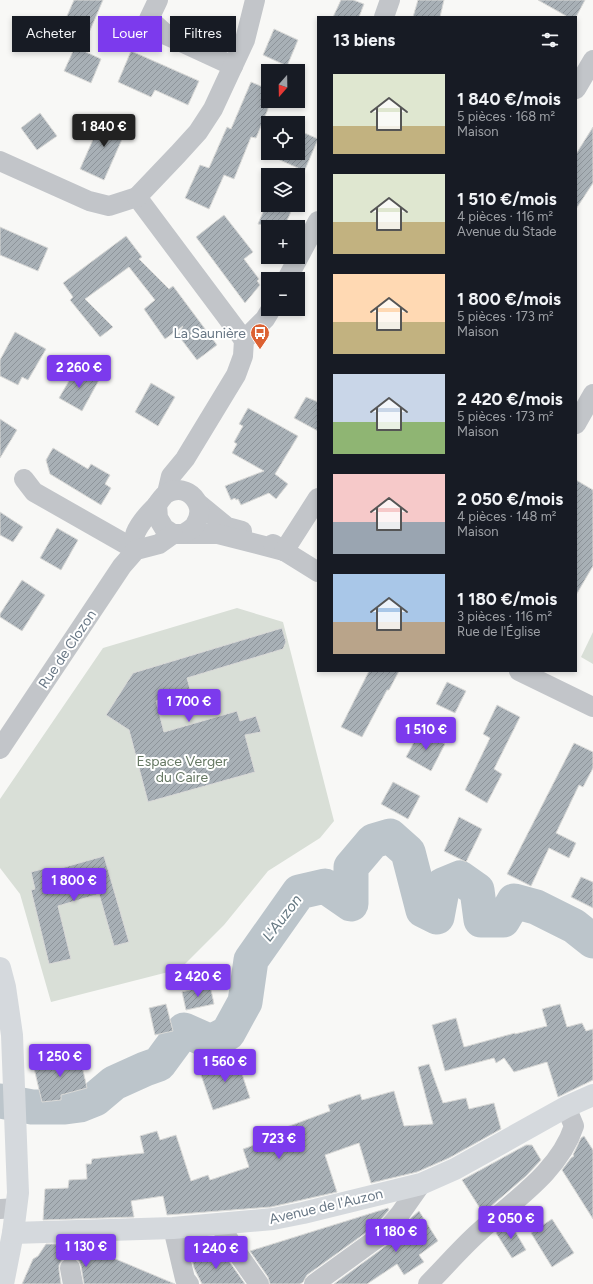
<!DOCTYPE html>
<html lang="fr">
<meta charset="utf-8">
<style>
:root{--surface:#171b24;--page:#20242c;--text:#f1f3f6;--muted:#9ea1a6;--accent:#7c3aed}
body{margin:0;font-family:Figtree,sans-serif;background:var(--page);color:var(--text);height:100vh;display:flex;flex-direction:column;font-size:15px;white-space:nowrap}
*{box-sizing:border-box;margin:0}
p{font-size:13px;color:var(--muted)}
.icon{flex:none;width:22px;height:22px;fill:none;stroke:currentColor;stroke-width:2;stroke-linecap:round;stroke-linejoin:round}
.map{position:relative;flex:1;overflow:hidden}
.side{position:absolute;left:317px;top:16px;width:260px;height:656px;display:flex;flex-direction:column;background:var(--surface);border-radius:0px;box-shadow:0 2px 6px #0003}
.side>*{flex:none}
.top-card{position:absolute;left:12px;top:16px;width:245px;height:36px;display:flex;gap:8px}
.needle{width:26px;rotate:200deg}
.fabs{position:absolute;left:261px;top:64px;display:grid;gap:8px}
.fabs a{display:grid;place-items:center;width:44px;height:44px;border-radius:0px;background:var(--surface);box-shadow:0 2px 6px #0003;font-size:20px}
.price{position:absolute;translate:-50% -34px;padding:0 9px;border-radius:4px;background:var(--accent);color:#fff;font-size:13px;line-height:26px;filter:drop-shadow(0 1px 2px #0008)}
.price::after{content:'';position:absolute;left:50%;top:24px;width:12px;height:9px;margin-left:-6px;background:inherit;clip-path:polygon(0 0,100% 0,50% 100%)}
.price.selected{background:#222;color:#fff}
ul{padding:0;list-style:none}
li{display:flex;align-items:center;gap:12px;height:100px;padding:0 16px}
li span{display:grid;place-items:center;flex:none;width:112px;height:80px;border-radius:0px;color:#555}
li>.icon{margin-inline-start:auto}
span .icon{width:48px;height:48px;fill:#fffc;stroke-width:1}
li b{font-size:17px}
h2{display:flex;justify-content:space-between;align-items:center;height:48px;padding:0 16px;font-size:17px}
.tag{padding:0 14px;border-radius:0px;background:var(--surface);box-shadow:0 2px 6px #0003;font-size:14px;line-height:36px}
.tag.selected{background:var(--accent);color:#fff}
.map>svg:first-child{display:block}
</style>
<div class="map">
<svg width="593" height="1284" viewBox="0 0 593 1284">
<defs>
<pattern id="building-hatch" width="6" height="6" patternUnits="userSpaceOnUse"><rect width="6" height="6" fill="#a8b0b6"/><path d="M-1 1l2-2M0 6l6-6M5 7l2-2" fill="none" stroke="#8d949a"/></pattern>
</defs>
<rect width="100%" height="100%" fill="#f8f8f6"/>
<g fill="#d9dfd7">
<path d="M237 608 283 622 334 821 320 838 268 871 224 925 180 969 51 1002 20 894 0 868V799L103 648Z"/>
<path d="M593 632V664L581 657Z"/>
</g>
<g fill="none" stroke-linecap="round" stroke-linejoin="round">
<path stroke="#bcc5cb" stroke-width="35" d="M0 1101 32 1107H65L80 1105 95 1099 114 1083 145 1069 159 1064 184 1030 211 1042 228 1033 245 1002 251 960 299 892 325 886 351 904V867L373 841 390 836 408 852 423 910 437 917 443 885 460 878 477 890 481 920H503L514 901 536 907 574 926 593 941"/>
</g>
<g fill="url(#building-hatch)" stroke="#dadad8">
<path d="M74 0H103L88 35 63 25Z"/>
<path d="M341 0H353L364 4 359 17H333Z"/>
<path d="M418 0H444L440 17H413Z"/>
<path d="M538 0H585L576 17H568Z"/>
<path d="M274 29 298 40 287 66 263 55Z"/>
<path d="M75 47 101 59 91 83 64 71Z"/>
<path d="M131 51 199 81 188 105 155 90 151 97 118 82Z"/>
<path d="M251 82 268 89V109L256 138 251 137 234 179 224 175 209 209 185 198 200 165 209 168 227 127 231 129Z"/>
<path d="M40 113 57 136 37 150 21 128Z"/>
<path d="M103 117 127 128 104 180 80 169Z"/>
<path d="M593 127V183L576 209V154Z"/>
<path d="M298 130 318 139 298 186V168L264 153H298Z"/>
<path d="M266 205H294L284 227 258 224Z"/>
<path d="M224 215 253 252 244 259 259 279 257 281 260 285 245 303 196 237Z"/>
<path d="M0 227 48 248 38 271 0 255Z"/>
<path d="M126 236 142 257 139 259 169 289 173 286 217 345 197 360 178 335 183 326 165 339 144 309 155 300 129 267 85 299 113 327 100 337 70 300 73 297 63 283Z"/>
<path d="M15 332 46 349 28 380 22 377 18 385 0 376V360Z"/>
<path d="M77 367 99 380 82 411 59 398Z"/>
<path d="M151 383 175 397 158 426 135 412Z"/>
<path d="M306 397 318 402V431L294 418Z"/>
<path d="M248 408 298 436 275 474 288 484 276 499 269 493 241 505 238 499 236 500 235 498 231 500 225 486 264 471 232 453 237 444 234 442 243 426 239 424Z"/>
<path d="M0 419 17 430 0 458Z"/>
<path d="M53 448 88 469 91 464 110 475 105 484 111 488 101 505 50 474 46 460Z"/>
<path d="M576 480 593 490V566L576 595Z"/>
<path d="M0 512 23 527 13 542 0 535Z"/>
<path d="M57 528 78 540 61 570 40 558Z"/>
<path d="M22 580 45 595 22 631 0 617V614Z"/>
<path d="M282 628 286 642 283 649 187 678 190 689 156 701 164 732 237 711 240 721 256 716 261 732 245 735 255 772 148 802 129 730 106 715 133 673Z"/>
<path d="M369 671H399L389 690H387L362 737 341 727Z"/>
<path d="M447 682 466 691 455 713 436 704Z"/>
<path d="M497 705 520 717 494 769 502 774 487 803 465 790 490 738 483 734Z"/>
<path d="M420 731 445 744 431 771 406 757Z"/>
<path d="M574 743 593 752V768L583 787 579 785 556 833 576 843 569 858 549 848 531 886 507 874Z"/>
<path d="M393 782 420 796 408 819 381 804Z"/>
<path d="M459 817 482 829 466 862 444 851Z"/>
<path d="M104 856 129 942 114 946 99 894 58 906 71 959 49 964 31 890 35 889 31 872 46 868 47 872Z"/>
<path d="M581 877 593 882V908L571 897Z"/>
<path d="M210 985 214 1004 186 1010 182 992Z"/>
<path d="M166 1004 173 1031 155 1035 149 1008Z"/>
<path d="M560 1004 567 1027 582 1023 586 1031 593 1029V1080L558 1097 547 1062 514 1072 504 1058 496 1063 494 1058 445 1071 432 1025 456 1018 464 1047 515 1033V1034L547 1026 542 1009Z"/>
<path d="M236 1056 250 1098 213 1110 199 1069Z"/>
<path d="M80 1057 87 1088 61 1095V1100L42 1102 33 1064Z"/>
<path d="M429 1064 443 1103 466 1098 469 1109 494 1103 501 1129 449 1158 417 1172 371 1183 359 1143 325 1155 337 1192 271 1207 167 1215 163 1196 131 1201 134 1217 43 1220 45 1189 68 1188 69 1180 87 1179 86 1164H91L92 1159 144 1153 140 1136 157 1131 160 1140 176 1135 191 1181 208 1175 210 1180 249 1167 243 1149 286 1134 284 1128 330 1111 328 1105 360 1094 362 1100 394 1091 404 1126 433 1124 418 1067Z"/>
<path d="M584 1136 593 1150V1219L562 1170 571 1158 574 1156 573 1155 581 1138Z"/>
<path d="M526 1145H532L541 1160 526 1176 483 1213 462 1180Z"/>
<path d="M388 1208 389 1210 375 1226 307 1275 303 1282 300 1284H270L268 1277 250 1251Z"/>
<path d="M419 1211 438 1241 419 1255 424 1262 404 1275 397 1264 367 1284H334L390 1243 412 1217Z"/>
<path d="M552 1219 574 1253 552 1267 531 1233Z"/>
<path d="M509 1221 526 1250 512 1258 496 1233Z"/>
<path d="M46 1244H73L100 1249 99 1252 175 1284H84L81 1266 79 1261 74 1257H68L62 1260 59 1265V1270L61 1284H22L33 1259 38 1256Z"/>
<path d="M222 1251 229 1261 245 1284H202L194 1268 192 1259Z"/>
</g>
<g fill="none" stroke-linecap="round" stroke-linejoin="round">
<g stroke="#c2c5c9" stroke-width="20">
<path d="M158 0 149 19 168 36 233 66"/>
<path d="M384 17 390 0"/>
<path d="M576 89 593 60"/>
<path d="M0 161 89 201 109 206 137 197 244 340"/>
<path d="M137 197 178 154 198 132 213 109 245 40 255 0"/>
<path d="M287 279 318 221"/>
<path d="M576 424 593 394"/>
<path d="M24 479 34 492 136 550"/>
<path d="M167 493 171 476 185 459 236 375 243 356 244 340 265 319 271 309"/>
<path d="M199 504 227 527 242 531"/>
<path d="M157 505 158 518 164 528 173 534H218L284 551"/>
<path d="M273 544 318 572"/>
<path d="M136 550C136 545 134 539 135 535 137 527 147 515 153 509 158 505 161 497 167 493 188 482 208 505 195 525 193 528 188 531 185 533"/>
<path d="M284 551 318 498"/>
<path d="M519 671 593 707"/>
<path d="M0 749 122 566 136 550 159 544 173 534"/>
<path d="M0 1209 16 1208"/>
<path d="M219 1224 238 1254 259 1284"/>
<path d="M173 1228 185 1279 189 1284"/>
<path d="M70 1268 73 1284"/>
<path d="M314 1284 383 1234 400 1214 421 1184"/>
<path d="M428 1284C445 1267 461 1248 479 1232 514 1200 559 1172 574 1126L566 1107"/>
</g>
<g stroke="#d5d9dd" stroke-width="22">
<path d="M0 968 5 987 12 1035 18 1193 13 1233 3 1284"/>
<path d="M13 1233 173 1228 273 1219 303 1213 421 1184 455 1169 566 1107 593 1095"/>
</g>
</g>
<defs>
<g id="bus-pin" transform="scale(1)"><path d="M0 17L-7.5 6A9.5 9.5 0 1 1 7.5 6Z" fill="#dc6132" stroke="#fff"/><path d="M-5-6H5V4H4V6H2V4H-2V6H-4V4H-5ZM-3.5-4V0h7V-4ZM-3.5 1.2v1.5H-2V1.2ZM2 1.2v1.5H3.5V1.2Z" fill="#fff"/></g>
</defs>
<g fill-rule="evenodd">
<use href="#bus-pin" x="260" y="333"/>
</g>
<g text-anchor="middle" stroke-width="4" stroke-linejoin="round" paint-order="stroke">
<g font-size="14" fill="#687785" stroke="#fff" text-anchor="end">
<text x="246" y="338">La Saunière</text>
</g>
<g font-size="14" fill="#687785" stroke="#fff">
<text transform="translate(67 649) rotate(-56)" y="5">Rue de Clozon</text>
<text transform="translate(326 1206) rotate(-13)" y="5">Avenue de l'Auzon</text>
</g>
<g font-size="14" fill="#667863" stroke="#fff">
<text x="182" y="766">Espace Verger<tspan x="182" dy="16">du Caire</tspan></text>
</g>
<g font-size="15" font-style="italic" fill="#647781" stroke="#fff">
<text transform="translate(282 918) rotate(-53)" y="5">L'Auzon</text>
</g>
</g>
</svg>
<div class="fabs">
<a><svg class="needle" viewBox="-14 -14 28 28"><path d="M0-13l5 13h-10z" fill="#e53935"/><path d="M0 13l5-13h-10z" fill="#9ea1a6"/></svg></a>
<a><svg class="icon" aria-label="locate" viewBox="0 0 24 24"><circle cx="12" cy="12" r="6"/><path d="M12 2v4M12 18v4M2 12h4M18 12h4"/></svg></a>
<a><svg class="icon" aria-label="layers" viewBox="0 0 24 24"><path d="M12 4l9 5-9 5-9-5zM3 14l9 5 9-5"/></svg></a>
<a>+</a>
<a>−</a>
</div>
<b class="price selected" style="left:104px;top:148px">1 840 €</b>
<b class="price" style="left:79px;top:389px">2 260 €</b>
<b class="price" style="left:189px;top:723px">1 700 €</b>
<b class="price" style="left:426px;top:751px">1 510 €</b>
<b class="price" style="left:74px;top:902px">1 800 €</b>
<b class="price" style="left:198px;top:998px">2 420 €</b>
<b class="price" style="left:60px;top:1078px">1 250 €</b>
<b class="price" style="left:225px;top:1083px">1 560 €</b>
<b class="price" style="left:279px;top:1160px">723 €</b>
<b class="price" style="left:511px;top:1240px">2 050 €</b>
<b class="price" style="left:396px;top:1253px">1 180 €</b>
<b class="price" style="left:86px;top:1268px">1 130 €</b>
<b class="price" style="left:216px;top:1270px">1 240 €</b>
<div class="top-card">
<a class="tag">Acheter</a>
<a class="tag selected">Louer</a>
<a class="tag">Filtres</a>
</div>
<section class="side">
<h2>13 biens<svg class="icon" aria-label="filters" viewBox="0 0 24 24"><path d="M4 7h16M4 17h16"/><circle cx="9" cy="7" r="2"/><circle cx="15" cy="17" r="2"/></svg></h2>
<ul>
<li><span style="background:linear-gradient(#dfe7d0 65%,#c2b280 0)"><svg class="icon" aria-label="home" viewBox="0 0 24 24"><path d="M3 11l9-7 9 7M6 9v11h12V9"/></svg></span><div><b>1 840 €/mois</b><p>5 pièces · 168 m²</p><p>Maison</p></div></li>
<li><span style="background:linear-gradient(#dfe7d0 60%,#c2b280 0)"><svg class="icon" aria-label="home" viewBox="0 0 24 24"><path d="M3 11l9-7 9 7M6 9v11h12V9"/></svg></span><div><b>1 510 €/mois</b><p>4 pièces · 116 m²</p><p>Avenue du Stade</p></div></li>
<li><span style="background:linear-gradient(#ffd9b3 60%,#c2b280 0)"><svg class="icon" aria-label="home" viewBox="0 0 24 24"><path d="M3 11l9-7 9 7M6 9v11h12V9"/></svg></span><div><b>1 800 €/mois</b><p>5 pièces · 173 m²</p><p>Maison</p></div></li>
<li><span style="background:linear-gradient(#c9d6e8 60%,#8fb573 0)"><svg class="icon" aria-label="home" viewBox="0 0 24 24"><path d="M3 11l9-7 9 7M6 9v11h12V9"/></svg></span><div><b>2 420 €/mois</b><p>5 pièces · 173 m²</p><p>Maison</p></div></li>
<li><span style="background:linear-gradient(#f6c9c9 60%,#9aa5b1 0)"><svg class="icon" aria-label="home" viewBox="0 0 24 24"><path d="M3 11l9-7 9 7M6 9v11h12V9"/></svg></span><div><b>2 050 €/mois</b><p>4 pièces · 148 m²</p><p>Maison</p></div></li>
<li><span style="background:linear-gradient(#a9c7e8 60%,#b9a48a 0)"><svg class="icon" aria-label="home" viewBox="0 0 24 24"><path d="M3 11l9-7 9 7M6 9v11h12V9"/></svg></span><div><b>1 180 €/mois</b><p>3 pièces · 116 m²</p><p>Rue de l'Église</p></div></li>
</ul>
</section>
</div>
